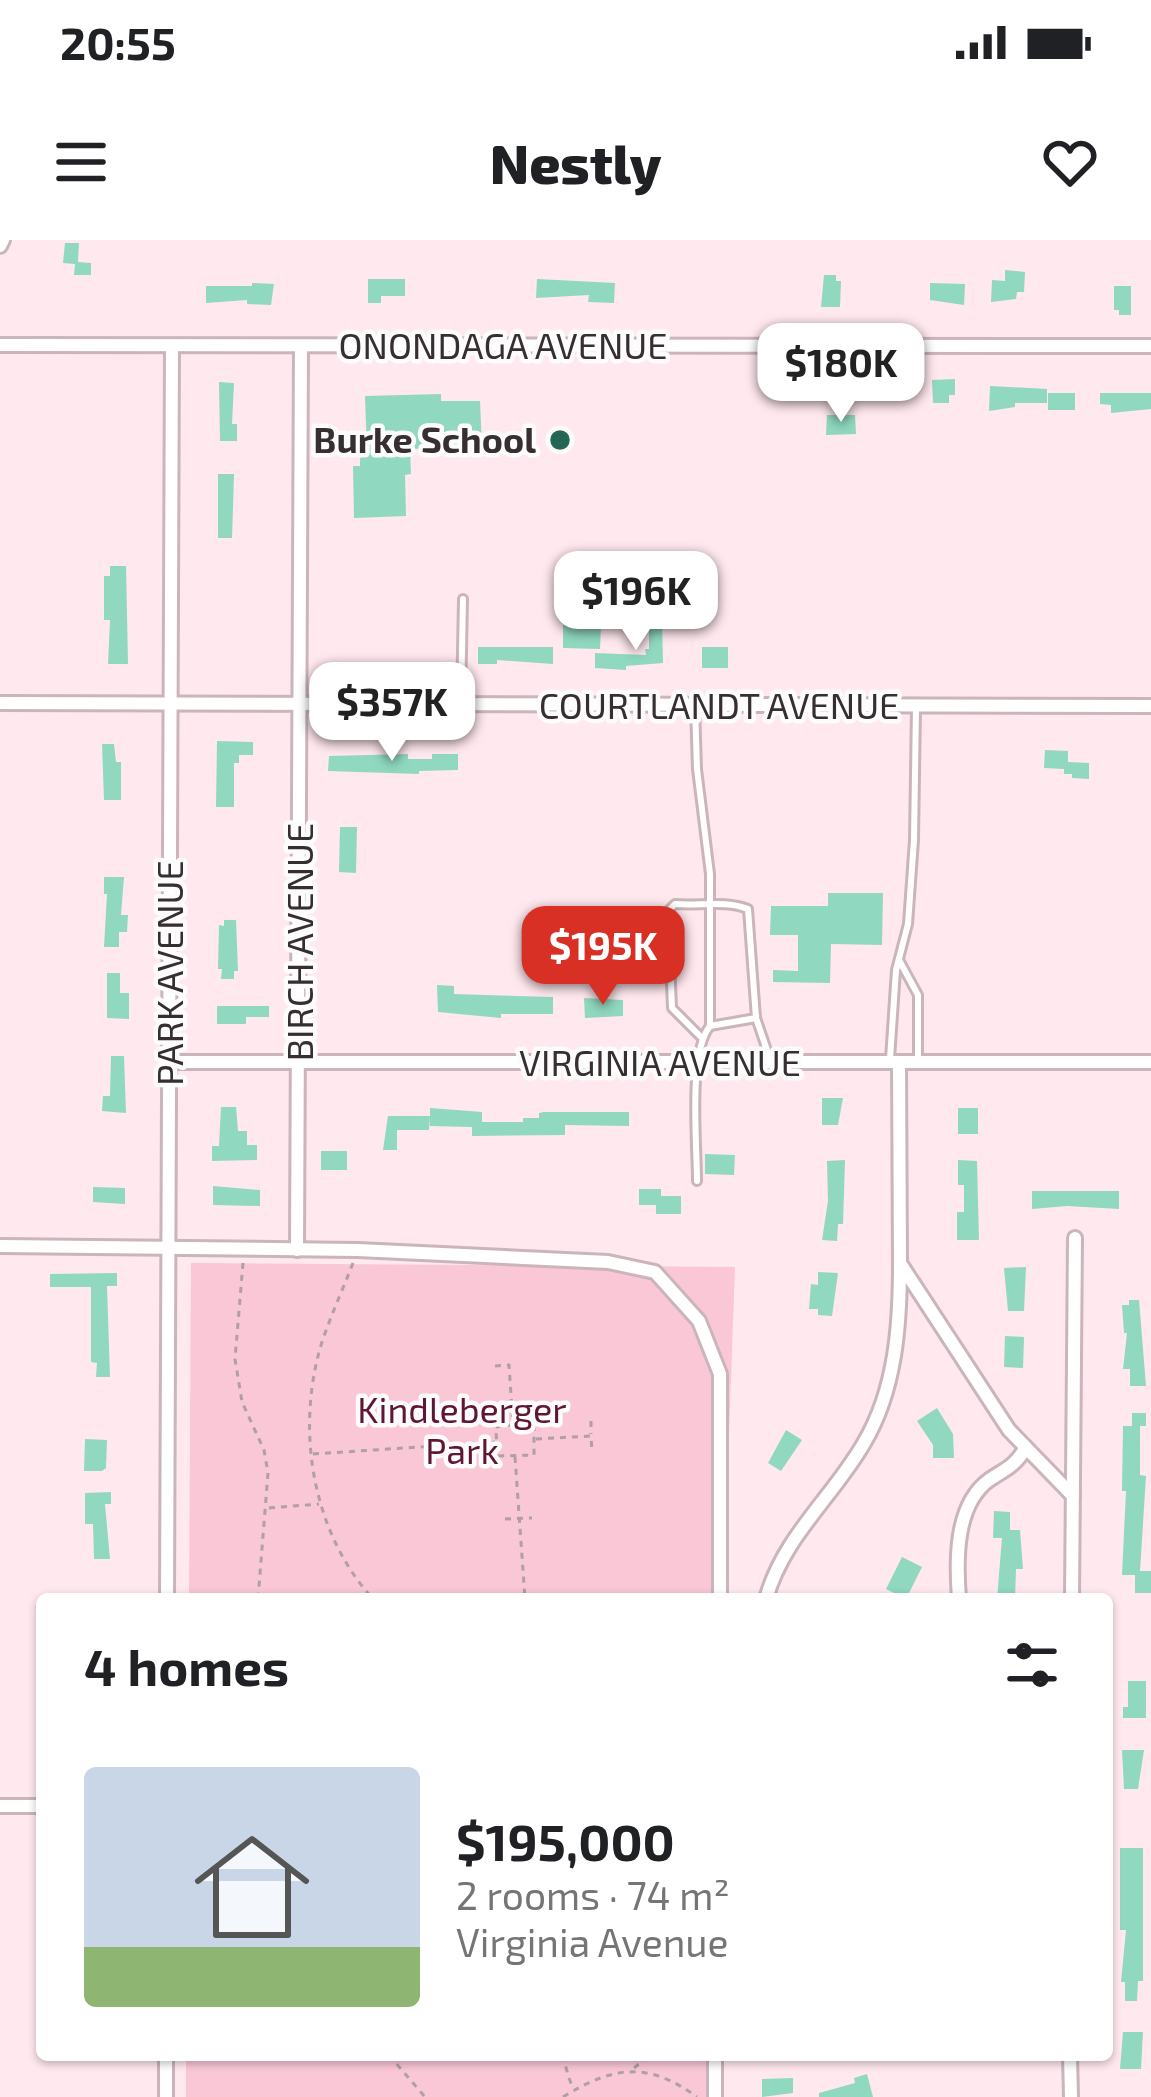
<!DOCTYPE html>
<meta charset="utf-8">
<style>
:root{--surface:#fff;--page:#f2f2f2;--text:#202124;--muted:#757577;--line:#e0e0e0;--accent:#d93025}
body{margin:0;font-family:"Exo 2",sans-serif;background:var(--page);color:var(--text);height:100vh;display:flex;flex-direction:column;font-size:45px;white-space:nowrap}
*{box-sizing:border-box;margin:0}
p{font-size:39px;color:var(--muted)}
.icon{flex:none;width:66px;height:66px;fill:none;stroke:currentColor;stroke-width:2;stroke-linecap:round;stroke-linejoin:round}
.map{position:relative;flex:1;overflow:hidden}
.details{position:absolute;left:36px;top:1353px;width:1077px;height:468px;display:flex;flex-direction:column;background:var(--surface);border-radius:12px;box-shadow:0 3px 9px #0004}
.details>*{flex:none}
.price{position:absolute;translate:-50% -102px;padding:0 27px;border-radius:24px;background:#fff;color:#222;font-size:39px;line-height:78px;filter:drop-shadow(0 3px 6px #0008)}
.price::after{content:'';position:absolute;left:50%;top:72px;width:36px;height:27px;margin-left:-18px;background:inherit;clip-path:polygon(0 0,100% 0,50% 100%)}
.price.selected{background:var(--accent);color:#fff}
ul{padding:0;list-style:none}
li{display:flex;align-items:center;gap:36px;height:300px;padding:0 48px}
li+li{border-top:3px solid var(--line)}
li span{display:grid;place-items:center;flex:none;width:336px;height:240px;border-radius:12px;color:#555}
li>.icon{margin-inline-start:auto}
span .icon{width:144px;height:144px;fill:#fffc;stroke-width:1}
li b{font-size:51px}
h2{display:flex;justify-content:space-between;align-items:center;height:144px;padding:0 48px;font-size:51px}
.status{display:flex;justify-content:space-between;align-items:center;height:84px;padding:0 60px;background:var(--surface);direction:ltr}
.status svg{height:33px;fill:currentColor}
header{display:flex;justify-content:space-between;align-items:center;height:156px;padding:0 48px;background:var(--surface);font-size:54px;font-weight:800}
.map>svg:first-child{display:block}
</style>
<div class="status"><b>20:55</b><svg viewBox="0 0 49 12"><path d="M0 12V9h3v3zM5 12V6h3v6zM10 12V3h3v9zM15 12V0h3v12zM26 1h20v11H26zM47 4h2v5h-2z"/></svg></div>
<header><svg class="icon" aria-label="menu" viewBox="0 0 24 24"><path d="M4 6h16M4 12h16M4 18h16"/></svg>Nestly<svg class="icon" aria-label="heart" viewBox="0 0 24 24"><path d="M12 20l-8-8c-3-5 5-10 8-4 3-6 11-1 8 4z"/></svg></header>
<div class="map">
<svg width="1151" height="1857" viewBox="0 0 1151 1857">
<rect width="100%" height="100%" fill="#ffe8ee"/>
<g fill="#fac7d6">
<path d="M191 1023 735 1027 723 1359H189Z"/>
<path d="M186 1815H707L706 1857H186Z"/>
</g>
<g fill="#90d8c0">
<path d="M65 3H79L78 22 91 23V35H74L75 24 63 23Z"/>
<path d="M1005 30 1025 32 1024 52H1017L1016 59 991 62 992 40 1005 41Z"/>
<path d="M824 35H836V41H841L840 67H821Z"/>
<path d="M368 39H405V56H381V63H368Z"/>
<path d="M537 39 615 43 614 63 588 62 589 55 536 58Z"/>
<path d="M252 43 274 44 271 65 247 64V60L206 63V46H252Z"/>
<path d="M930 43 965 44 964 65 930 60Z"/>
<path d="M1114 46H1131V75H1119V70H1114Z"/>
<path d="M955 139V155H949V163H933L932 140Z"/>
<path d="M219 142 234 143 232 184H237V201H220Z"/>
<path d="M990 146 1047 149V163H1015V167L989 171Z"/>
<rect x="1048" y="153" width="27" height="17"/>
<path d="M1100 153H1151V169L1111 173V165L1100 164Z"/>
<path d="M441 154V161H480L482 207 410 209 411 234 405 235 406 276 354 278 353 226H360V211H367L365 156Z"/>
<path d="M827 175H855L856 194 826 195Z"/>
<path d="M218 234H234L232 298H218Z"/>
<path d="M110 326H126L128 424H108L110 380H104V336H110Z"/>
<path d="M662 380 663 423 626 426V430L595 428V413L646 415 645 409H649V381Z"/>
<path d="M563 385 601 386 600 409 563 408Z"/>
<path d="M478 407H553V424L497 420V424H478Z"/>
<rect x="702" y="407" width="26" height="21"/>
<path d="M217 501 253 502V515H239V523H234V567H216Z"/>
<path d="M102 504H114L116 522H121V560H104Z"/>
<path d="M1045 510 1068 511V522L1089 523V539L1072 538V534H1064V529L1044 528Z"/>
<path d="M408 514V519H432V514H458V530L419 531V534L328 531 329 516Z"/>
<path d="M340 587H357L356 633 339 632Z"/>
<path d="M104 637H124L121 675H128L127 692H119V707H104L107 654H104Z"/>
<path d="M828 653H883L882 705 831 704 830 743 773 742V730L798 731V695H770L771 666H828Z"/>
<path d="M224 680H236L238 731H234V739H221L222 729H218L219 685 224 686Z"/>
<path d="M107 733H120V753H129V779L107 778Z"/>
<path d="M437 745 454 746V754L553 757V774H501V778L438 772Z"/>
<path d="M584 758 623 760V776L585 778Z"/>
<path d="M217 766H269V777H246V784H217Z"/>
<path d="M111 816H124L126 873 102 871 103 856H110Z"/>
<path d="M822 858H843L838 885H822Z"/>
<path d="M221 867H236L238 891H247V905H257V920L212 921V906H219Z"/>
<path d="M430 868 482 872V882H523V878H539V873L544 872H629V886L565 885V895L472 896V887L430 886Z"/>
<rect x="958" y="868" width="20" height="26"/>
<path d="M388 876H430L429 890H397V910H383Z"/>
<rect x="321" y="911" width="26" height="19"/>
<path d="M705 914 735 915 734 935 705 934Z"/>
<path d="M845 920 843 984H838L837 1001 822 1000 828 961 827 921Z"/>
<path d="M958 920 977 921 979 1000H957V972H964V945H958Z"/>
<path d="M213 946 260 950V966L213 965Z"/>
<path d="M93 947 125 948V964L93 962Z"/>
<path d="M639 949H661V956H681V974H656V965H639Z"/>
<path d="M1032 951H1119V969L1067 966 1032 969Z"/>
<path d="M1026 1027 1024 1071H1008L1004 1028Z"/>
<path d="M818 1032 838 1033 832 1076 818 1075V1069H809L811 1044 818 1045Z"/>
<path d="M117 1033V1046H107L110 1137H96L97 1123 91 1122V1047H50V1034Z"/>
<path d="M1129 1060H1139L1146 1146H1130V1129H1123L1127 1093H1124L1122 1065H1129Z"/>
<path d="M1005 1096 1024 1097 1023 1128 1004 1127Z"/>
<path d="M937 1168 953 1194 954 1218H933V1205L917 1181Z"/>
<path d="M1132 1173H1146V1186H1140V1235L1146 1236 1140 1331H1151V1353H1135V1335H1122L1126 1251H1122L1123 1186H1132Z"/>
<path d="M786 1190 802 1200 781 1231 768 1223Z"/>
<path d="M85 1199 107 1200 106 1228 102 1231H84Z"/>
<path d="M111 1252V1264H105L110 1319H94L93 1284H85V1253Z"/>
<path d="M994 1271 1010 1272V1290H1020L1023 1329H1016L1015 1359H997L1002 1298H993Z"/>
<path d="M902 1317 922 1327 906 1359 886 1349Z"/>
<path d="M1128 1441H1146V1478H1123V1467H1128Z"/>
<path d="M1122 1510H1144L1138 1549H1124Z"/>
<path d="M1120 1608H1143V1741H1138L1137 1761H1125V1742H1121L1126 1690H1120Z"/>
<path d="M1123 1792H1143L1141 1829H1120Z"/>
<path d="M867 1834 873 1857H819V1853L855 1843 854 1838Z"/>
<path d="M793 1838V1853L762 1857V1839Z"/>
</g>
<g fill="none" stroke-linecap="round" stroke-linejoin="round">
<g stroke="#cab5bb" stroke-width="12">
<g id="service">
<path d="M461 462 463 359"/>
<path d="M695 466 697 529 710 634V786C688 813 697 903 697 941"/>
<path d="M899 720 918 755V823"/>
<path d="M756 778 770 819"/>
<path d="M701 797 672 768 668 671 675 664C699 666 726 660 748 669L756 778 710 786"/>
<path d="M890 819 896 730 908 684 914 600 916 468"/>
</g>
</g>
<g stroke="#cab5bb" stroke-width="18">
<g id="minor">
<path d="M0 6 3 0"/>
<path d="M0 105 1151 106"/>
<path d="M0 463 1151 466"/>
<path d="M169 822H1151"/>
<path d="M899 823 900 1023 1009 1190 1073 1256"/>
<path d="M0 1006 358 1010 608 1022 655 1032 699 1081 720 1134V1359"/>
<path d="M297 1010 301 106"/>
<path d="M167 1359 172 106"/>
<path d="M766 1359C783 1297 833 1257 864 1203 896 1149 900 1084 900 1024"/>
<path d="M959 1359C956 1320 955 1265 989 1240 1005 1229 1014 1227 1025 1209"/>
<path d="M1072 1359 1075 998"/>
<path d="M0 1566H42"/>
<path d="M715 1815V1857"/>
<path d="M1070 1815 1071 1857"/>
<path d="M166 1857V1815"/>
</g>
</g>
<g stroke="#b09fa3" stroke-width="3" stroke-dasharray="6 6" stroke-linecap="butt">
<path d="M243 1023 235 1119 242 1162 264 1210 268 1233 258 1359"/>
<path d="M353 1023C343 1049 331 1075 322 1102 295 1189 312 1292 373 1359"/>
<path d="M495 1126 509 1125 513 1185 534 1184V1215L497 1216 496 1187 513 1185"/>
<path d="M591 1181V1194"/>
<path d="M536 1199 591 1196 592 1211"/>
<path d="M445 1207 448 1220"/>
<path d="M313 1214 495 1202"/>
<path d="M515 1217 525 1359"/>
<path d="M269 1268 319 1264"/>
<path d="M505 1279 532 1278"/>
<path d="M389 1815 425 1857"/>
<path d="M562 1815 572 1847"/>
<path d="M634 1828 650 1815"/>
<path d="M563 1857C613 1826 648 1821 697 1857"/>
</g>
<use href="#service" stroke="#fff" stroke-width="6"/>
<use href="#minor" stroke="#fff" stroke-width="12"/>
</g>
<circle fill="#246553" stroke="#fcfcfc" stroke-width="4.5" cx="560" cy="200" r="12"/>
<g text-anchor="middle" stroke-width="9" stroke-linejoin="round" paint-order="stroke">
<g font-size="36" fill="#362e30" stroke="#fcfcfc">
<text x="503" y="119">ONONDAGA AVENUE</text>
<text x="719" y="479">COURTLANDT AVENUE</text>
<text transform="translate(300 702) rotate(-90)" y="13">BIRCH AVENUE</text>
<text transform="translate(170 733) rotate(-90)" y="13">PARK AVENUE</text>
<text x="660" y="836">VIRGINIA AVENUE</text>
</g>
<g font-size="36" font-weight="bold" fill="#362e30" stroke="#fcfcfc" text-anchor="end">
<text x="536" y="213">Burke School</text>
</g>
<g font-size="36" fill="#5f1535" stroke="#fcfcfc">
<text x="462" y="1183">Kindleberger<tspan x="462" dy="41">Park</tspan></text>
</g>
</g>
</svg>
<b class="price" style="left:841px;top:185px">$180K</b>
<b class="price" style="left:636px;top:413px">$196K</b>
<b class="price" style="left:392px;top:524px">$357K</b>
<b class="price selected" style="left:603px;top:768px">$195K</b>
<section class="details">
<h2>4 homes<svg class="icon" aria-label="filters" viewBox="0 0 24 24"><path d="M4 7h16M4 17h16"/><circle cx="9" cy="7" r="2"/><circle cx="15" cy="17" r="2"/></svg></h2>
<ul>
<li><span style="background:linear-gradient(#c9d6e8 75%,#8fb573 0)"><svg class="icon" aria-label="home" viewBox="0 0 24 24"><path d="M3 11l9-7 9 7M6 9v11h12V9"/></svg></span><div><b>$195,000</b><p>2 rooms · 74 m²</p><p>Virginia Avenue</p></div></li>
</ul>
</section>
</div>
